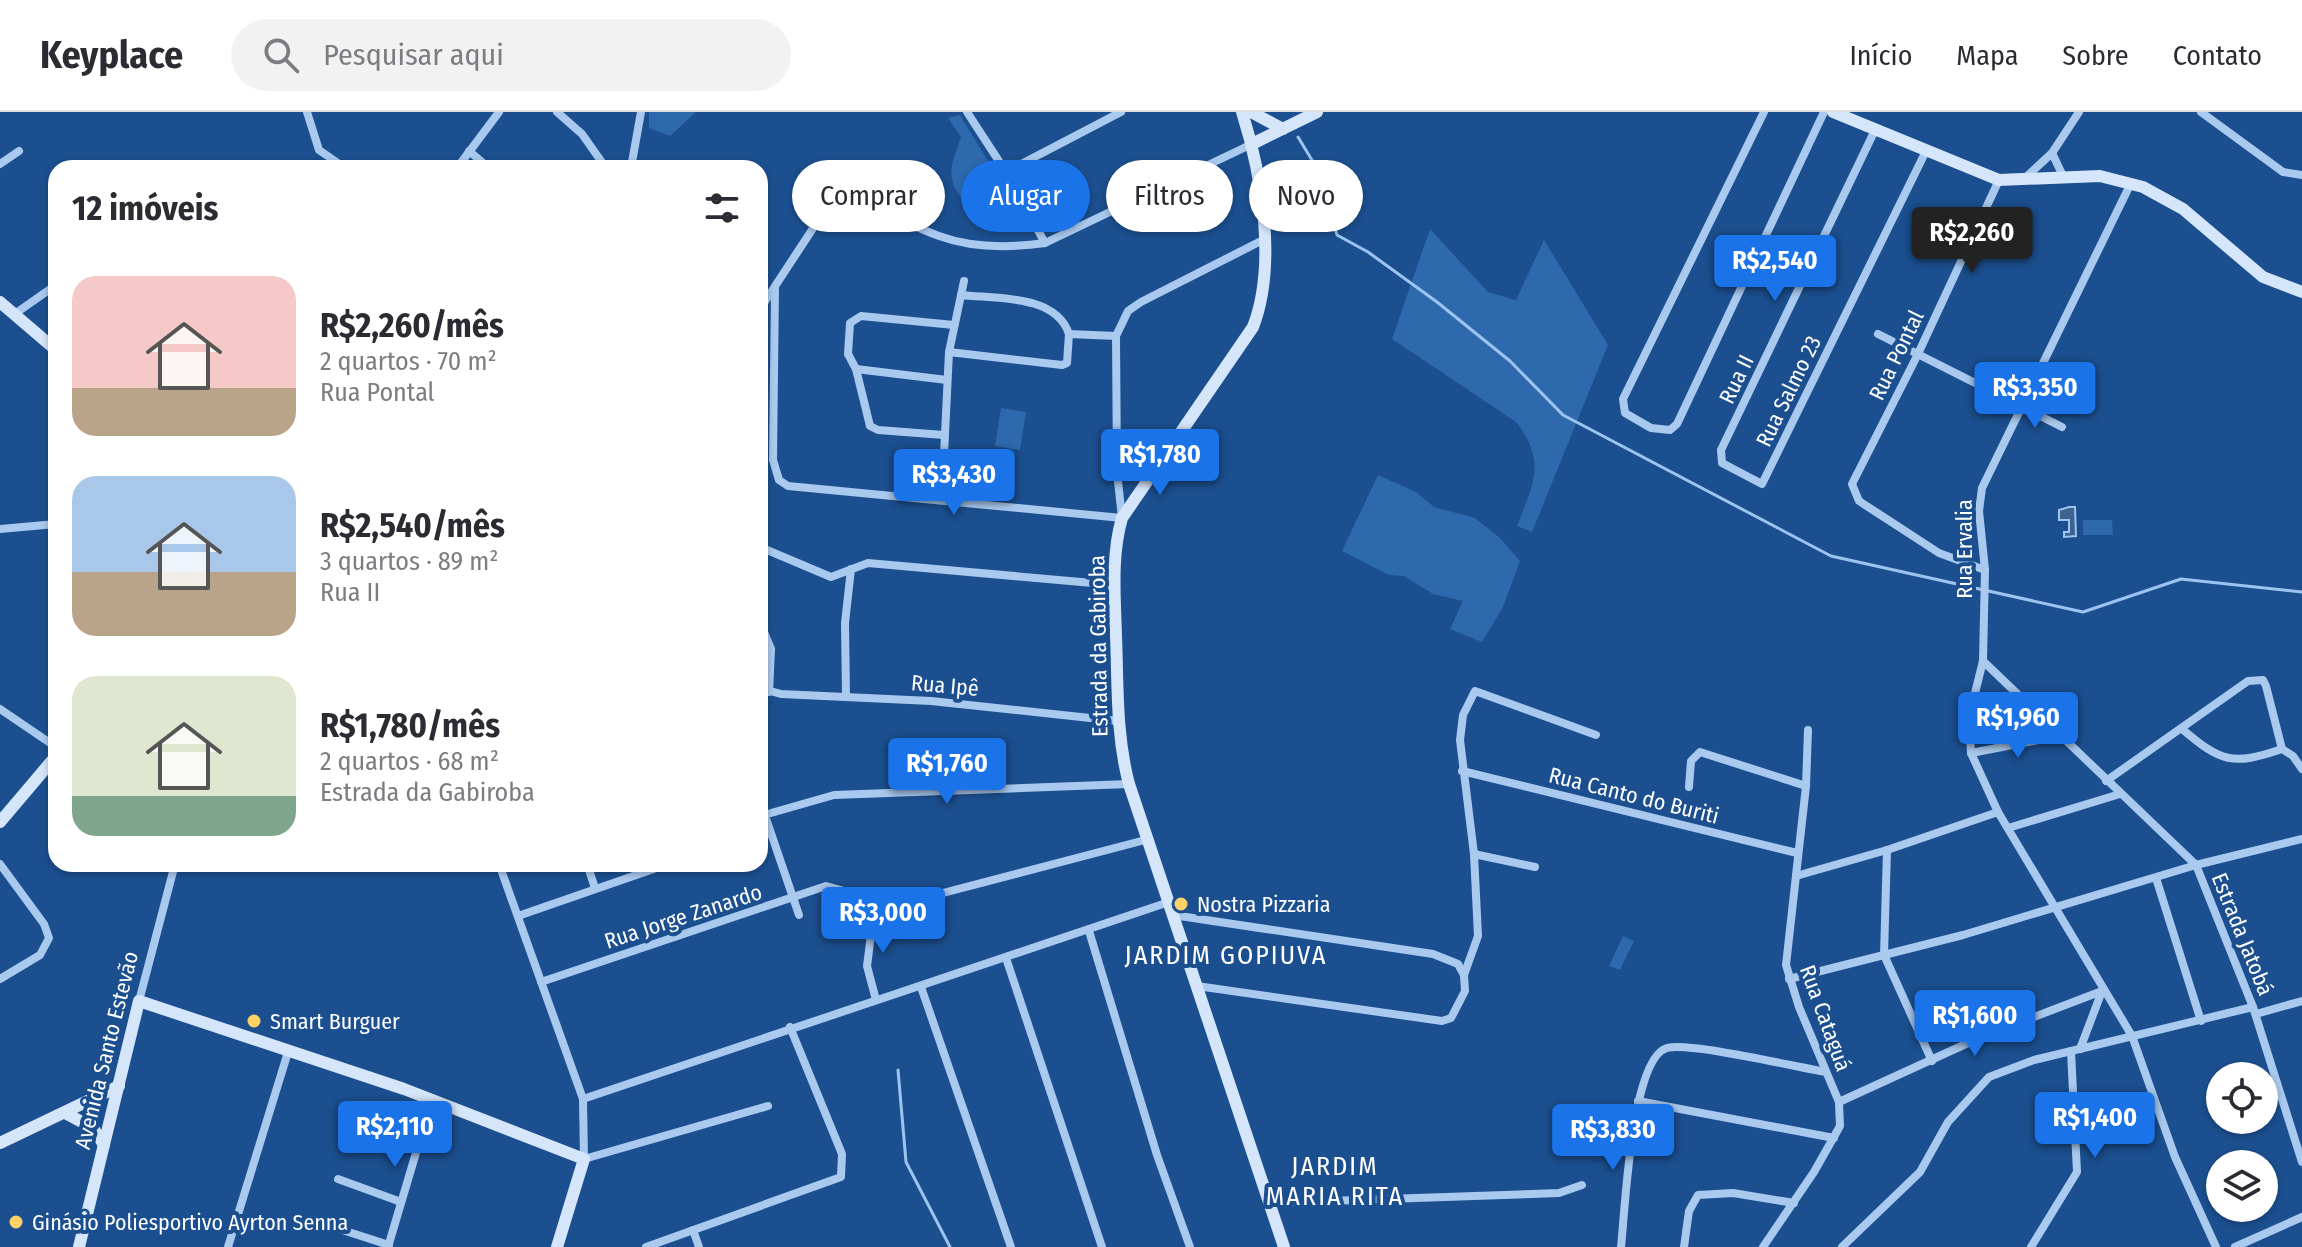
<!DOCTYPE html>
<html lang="pt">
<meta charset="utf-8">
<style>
:root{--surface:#fff;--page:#f2f2f3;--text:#2b2b33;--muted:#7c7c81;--line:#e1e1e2;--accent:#1a73e8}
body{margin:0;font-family:"Fira Sans Condensed",sans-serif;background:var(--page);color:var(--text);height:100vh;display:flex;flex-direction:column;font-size:30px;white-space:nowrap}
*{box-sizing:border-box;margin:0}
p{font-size:26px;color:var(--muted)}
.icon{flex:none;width:44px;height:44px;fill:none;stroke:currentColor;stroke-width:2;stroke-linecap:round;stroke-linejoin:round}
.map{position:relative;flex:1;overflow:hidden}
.details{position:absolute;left:48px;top:48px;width:720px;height:712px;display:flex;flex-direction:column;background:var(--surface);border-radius:24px;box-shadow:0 2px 6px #0004}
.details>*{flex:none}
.banner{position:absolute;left:792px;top:48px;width:760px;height:72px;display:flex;gap:16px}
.buttons{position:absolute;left:2206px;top:950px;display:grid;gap:16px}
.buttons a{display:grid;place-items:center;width:72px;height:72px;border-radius:50%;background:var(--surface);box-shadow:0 2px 6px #0004;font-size:40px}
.price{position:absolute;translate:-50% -68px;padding:0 18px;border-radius:8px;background:var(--accent);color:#fff;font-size:26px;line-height:52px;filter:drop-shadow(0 2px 4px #0008)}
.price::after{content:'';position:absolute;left:50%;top:48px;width:24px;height:18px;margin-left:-12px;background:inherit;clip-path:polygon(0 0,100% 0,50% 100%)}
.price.selected{background:#222;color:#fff}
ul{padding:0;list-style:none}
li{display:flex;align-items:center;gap:24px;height:200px;padding:0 24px}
li span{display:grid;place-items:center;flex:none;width:224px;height:160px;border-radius:24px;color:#555}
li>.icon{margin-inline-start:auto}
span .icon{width:96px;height:96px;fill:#fffc;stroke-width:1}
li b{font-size:34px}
h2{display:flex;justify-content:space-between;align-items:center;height:96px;padding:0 24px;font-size:34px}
.chip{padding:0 28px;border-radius:36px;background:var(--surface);box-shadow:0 2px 6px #0004;font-size:28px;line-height:72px}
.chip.selected{background:var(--accent);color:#fff}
header{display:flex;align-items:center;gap:48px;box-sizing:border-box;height:112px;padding:0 40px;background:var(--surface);border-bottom:2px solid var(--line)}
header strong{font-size:38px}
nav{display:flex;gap:44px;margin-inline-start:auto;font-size:28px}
.search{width:560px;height:72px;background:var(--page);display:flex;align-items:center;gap:20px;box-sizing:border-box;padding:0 28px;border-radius:44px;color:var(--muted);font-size:30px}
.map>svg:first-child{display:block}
</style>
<header>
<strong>Keyplace</strong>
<div class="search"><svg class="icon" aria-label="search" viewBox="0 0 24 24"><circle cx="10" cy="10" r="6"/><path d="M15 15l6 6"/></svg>Pesquisar aqui</div>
<nav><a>Início</a><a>Mapa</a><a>Sobre</a><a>Contato</a></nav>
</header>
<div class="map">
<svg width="2302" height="1135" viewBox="0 0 2302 1135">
<rect width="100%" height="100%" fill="#1b4f8f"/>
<g fill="#2e69ad">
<path d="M649 0H696L670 24 649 16Z"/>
<path d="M960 3 993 57V70L980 94H968C944 67 950 56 961 25L948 6Z"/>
<path d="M1430 117 1488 180 1516 188 1544 128 1608 233 1532 420 1517 414C1533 373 1547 349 1516 310L1392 227Z"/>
<path d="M1001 296 1026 300 1020 338 995 334Z"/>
<path d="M1378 363 1416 380 1434 395 1475 406 1500 426 1520 449 1503 495 1482 530 1450 517 1463 489 1433 482 1404 464 1389 463 1342 439Z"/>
<path d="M2083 408H2112L2113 423H2083Z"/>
<path d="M1623 824 1634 829 1620 858 1609 854Z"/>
</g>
<path fill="#3c6290" stroke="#9cc4f0" stroke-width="2" d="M2069 395H2075L2076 424 2064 425V420H2069V408H2059V398Z"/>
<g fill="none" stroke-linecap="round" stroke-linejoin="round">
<g stroke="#9cc4f0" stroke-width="3">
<path d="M1298 25 1321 63 1337 123 1368 140 1437 190 1510 249 1563 303 1831 444 2083 500 2181 467 2302 480"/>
<path d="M898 958 906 1050 950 1135"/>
</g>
<g stroke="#a9c9ee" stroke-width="8">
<path d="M307 0 319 38 345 56"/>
<path d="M557 0 582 22 606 56"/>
<path d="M967 0 1006 60 1045 131"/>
<path d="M1764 0 1623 287 1625 301 1651 316 1670 318 1677 312 1824 0"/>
<path d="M2201 0 2283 60 2302 63"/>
<path d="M1875 18 1721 338 1722 351 1762 372 1926 39"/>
<path d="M469 39 489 56"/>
<path d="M2052 41 2063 64"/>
<path d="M0 52 19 39"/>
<path d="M457 56 499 0"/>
<path d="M631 56 641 0"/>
<path d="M1006 60 1121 0"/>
<path d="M2025 66 2052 41 2079 0"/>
<path d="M2131 71 1982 376 1979 399 1985 458 1983 549 1969 605 1971 641 1998 700 2132 924 2175 1045 2216 1135"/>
<path d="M832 89C879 89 898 110 939 124 972 136 1010 136 1045 131L1252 32"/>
<path d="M775 175 773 348 779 368 788 374 1122 406 1117 360 1116 224 1128 199 1141 190 1263 128"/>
<path d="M961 183C996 187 1056 182 1069 222L1116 224"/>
<path d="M760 197 852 57"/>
<path d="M16 201 56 173"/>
<path d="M1878 222 2062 315"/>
<path d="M949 240 1062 253 1067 251 1069 222"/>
<path d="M856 257 947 268"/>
<path d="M944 323 878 318 870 314 856 257 848 242 850 211 861 204 954 213"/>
<path d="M944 343 949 240 964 169"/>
<path d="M0 417 56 412"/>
<path d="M760 435 831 465 868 451 1115 473"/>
<path d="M1985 458 1939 441 1859 389 1852 372 1917 244 1999 68"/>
<path d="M760 510 771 537 769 580"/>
<path d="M1983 549 2196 753 2253 895 2302 1050"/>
<path d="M760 576 781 582 931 589 1118 609"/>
<path d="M846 584 845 511 851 457"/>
<path d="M0 597 56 635"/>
<path d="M2182 617C2221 650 2232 654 2282 637"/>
<path d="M1971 641 2059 624"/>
<path d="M1462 659 1797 741"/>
<path d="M2106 669 2248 569 2263 568 2266 574 2282 637 2293 644 2302 657"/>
<path d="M1689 675 1691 649 1700 640 1806 674"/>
<path d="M760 689 799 803"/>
<path d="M764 703 834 683 1129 672"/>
<path d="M2008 716 2120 682"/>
<path d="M1887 738 1884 843 1932 949"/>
<path d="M1474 742 1535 755"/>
<path d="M0 752 44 812 49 826 40 843 0 867"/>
<path d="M499 752 583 987 584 1047 768 994"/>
<path d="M587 752 595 776"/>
<path d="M1796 764 1887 738 1998 700"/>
<path d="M2156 766 2201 909"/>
<path d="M874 799 1149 727"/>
<path d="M874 799 867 854 876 888"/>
<path d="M1173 803 1433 842 1458 852 1464 863"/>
<path d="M518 804 668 752"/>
<path d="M1089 819 1157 1043 1190 1135"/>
<path d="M1006 846 1102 1135"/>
<path d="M1789 867 1963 823 2196 753 2302 727"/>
<path d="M541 870 826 774 841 778 851 792 874 799"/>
<path d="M1197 874 1442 909 1451 906 1465 879 1464 863 1478 824 1474 742 1460 628 1463 603 1475 579 1596 623"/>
<path d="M921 875 1011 1135"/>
<path d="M139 889 175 752"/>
<path d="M2256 902 2302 889"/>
<path d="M2080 937 2102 879"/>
<path d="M583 987 1169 790"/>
<path d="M1638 989 1834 1026"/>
<path d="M1839 990 1979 926 2102 879"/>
<path d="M338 1067 401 1090"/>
<path d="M1268 1091 1559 1081 1582 1073"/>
<path d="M333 1115 389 1133"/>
<path d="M693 1118 699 1135"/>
<path d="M228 1135 288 940"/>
<path d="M388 1135 432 987"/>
<path d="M646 1135 841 1065 842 1042 790 915"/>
<path d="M1621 1135C1625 1100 1631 946 1667 936 1690 930 1796 955 1826 960"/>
<path d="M1684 1135 1689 1099 1698 1083 1733 1081 1794 1091"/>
<path d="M1763 1135 1814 1060 1840 1014 1839 990 1799 895 1786 853 1806 674 1808 618"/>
<path d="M1842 1135 1920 1060 1948 1010 1989 965 2034 948 2253 895"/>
<path d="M2031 1135 2077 1060 2071 939"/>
<path d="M2235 1135 2302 1105"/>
</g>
<g stroke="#d6e6fa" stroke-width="12">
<path d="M1242 0C1262 63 1277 153 1253 215L1122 406C1111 444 1115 485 1116 524 1118 574 1116 623 1129 672L1284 1135"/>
<path d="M1251 0 1283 17"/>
<path d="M1833 0 1999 68 2100 64 2143 75 2183 97 2263 165 2302 180"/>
<path d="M1252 32 1317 0"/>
<path d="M0 190 56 238"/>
<path d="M0 710 56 644"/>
<path d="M67 1002 93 1016 104 1033"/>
<path d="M0 1031 119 974"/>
<path d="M79 1135 139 889 404 977 584 1047 557 1135"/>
</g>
</g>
<g fill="#ffd166" stroke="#1b4f8f" stroke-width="3">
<circle cx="1181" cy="792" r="8"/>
<circle cx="254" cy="909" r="8"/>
<circle cx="16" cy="1110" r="8"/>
</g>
<g text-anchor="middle" stroke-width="8" stroke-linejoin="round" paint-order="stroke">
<g font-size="22" fill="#fff" stroke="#1b4f8f">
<text transform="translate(1896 243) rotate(-64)" y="8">Rua Pontal</text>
<text transform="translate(1736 267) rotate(-64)" y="8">Rua II</text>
<text transform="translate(1788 279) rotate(-64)" y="8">Rua Salmo 23</text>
<text transform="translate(1964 437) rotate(-90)" y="8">Rua Ervalia</text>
<text transform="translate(1098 534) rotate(-91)" y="8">Estrada da Gabiroba</text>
<text transform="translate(945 573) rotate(5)" y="8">Rua Ipê</text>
<text transform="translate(1634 683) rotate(14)" y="8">Rua Canto do Buriti</text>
<text transform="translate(683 804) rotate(-18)" y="8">Rua Jorge Zanardo</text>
<text transform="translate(2243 822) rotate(68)" y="8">Estrada Jatobá</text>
<text transform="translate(1826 906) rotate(70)" y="8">Rua Cataguá</text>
<text transform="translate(106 938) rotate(-76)" y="8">Avenida Santo Estevão</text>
</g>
<g font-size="22" fill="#fff" stroke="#1b4f8f" text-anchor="start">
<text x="1197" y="800">Nostra Pizzaria</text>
<text x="270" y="917">Smart Burguer</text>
<text x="32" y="1118">Ginásio Poliesportivo Ayrton Senna</text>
</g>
<g font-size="26" letter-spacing="2" fill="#fff" stroke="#1b4f8f">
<text x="1226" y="852">JARDIM GOPIUVA</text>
<text x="1335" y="1063">JARDIM<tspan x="1335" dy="30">MARIA RITA</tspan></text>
</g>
</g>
</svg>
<div class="buttons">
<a><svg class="icon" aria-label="locate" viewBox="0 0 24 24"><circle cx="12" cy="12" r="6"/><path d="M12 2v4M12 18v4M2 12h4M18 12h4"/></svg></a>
<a><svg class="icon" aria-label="layers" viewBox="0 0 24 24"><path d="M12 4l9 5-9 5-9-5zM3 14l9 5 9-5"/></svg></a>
</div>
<b class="price selected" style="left:1972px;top:163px">R$2,260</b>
<b class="price" style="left:1775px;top:191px">R$2,540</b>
<b class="price" style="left:2035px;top:318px">R$3,350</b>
<b class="price" style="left:1160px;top:385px">R$1,780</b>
<b class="price" style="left:954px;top:405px">R$3,430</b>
<b class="price" style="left:2018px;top:648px">R$1,960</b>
<b class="price" style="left:947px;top:694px">R$1,760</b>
<b class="price" style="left:883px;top:843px">R$3,000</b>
<b class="price" style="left:1975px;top:946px">R$1,600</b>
<b class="price" style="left:2095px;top:1048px">R$1,400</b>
<b class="price" style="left:395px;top:1057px">R$2,110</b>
<b class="price" style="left:1613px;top:1060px">R$3,830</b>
<div class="banner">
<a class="chip">Comprar</a>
<a class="chip selected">Alugar</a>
<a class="chip">Filtros</a>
<a class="chip">Novo</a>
</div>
<section class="details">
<h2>12 imóveis<svg class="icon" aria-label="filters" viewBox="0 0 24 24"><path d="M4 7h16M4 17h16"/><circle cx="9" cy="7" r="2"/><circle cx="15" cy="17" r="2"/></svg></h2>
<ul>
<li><span style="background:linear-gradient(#f6c9c9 70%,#b9a48a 0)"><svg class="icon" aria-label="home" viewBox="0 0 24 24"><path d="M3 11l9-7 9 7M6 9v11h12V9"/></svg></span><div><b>R$2,260/mês</b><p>2 quartos · 70 m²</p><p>Rua Pontal</p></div></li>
<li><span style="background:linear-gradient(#a9c7e8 60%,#b9a48a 0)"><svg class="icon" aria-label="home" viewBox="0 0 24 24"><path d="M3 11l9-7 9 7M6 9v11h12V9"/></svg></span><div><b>R$2,540/mês</b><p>3 quartos · 89 m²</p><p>Rua II</p></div></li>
<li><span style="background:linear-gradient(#dfe7d0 75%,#7fa58c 0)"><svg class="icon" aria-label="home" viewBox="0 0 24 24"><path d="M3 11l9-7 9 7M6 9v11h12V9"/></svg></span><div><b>R$1,780/mês</b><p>2 quartos · 68 m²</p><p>Estrada da Gabiroba</p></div></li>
</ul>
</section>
</div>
